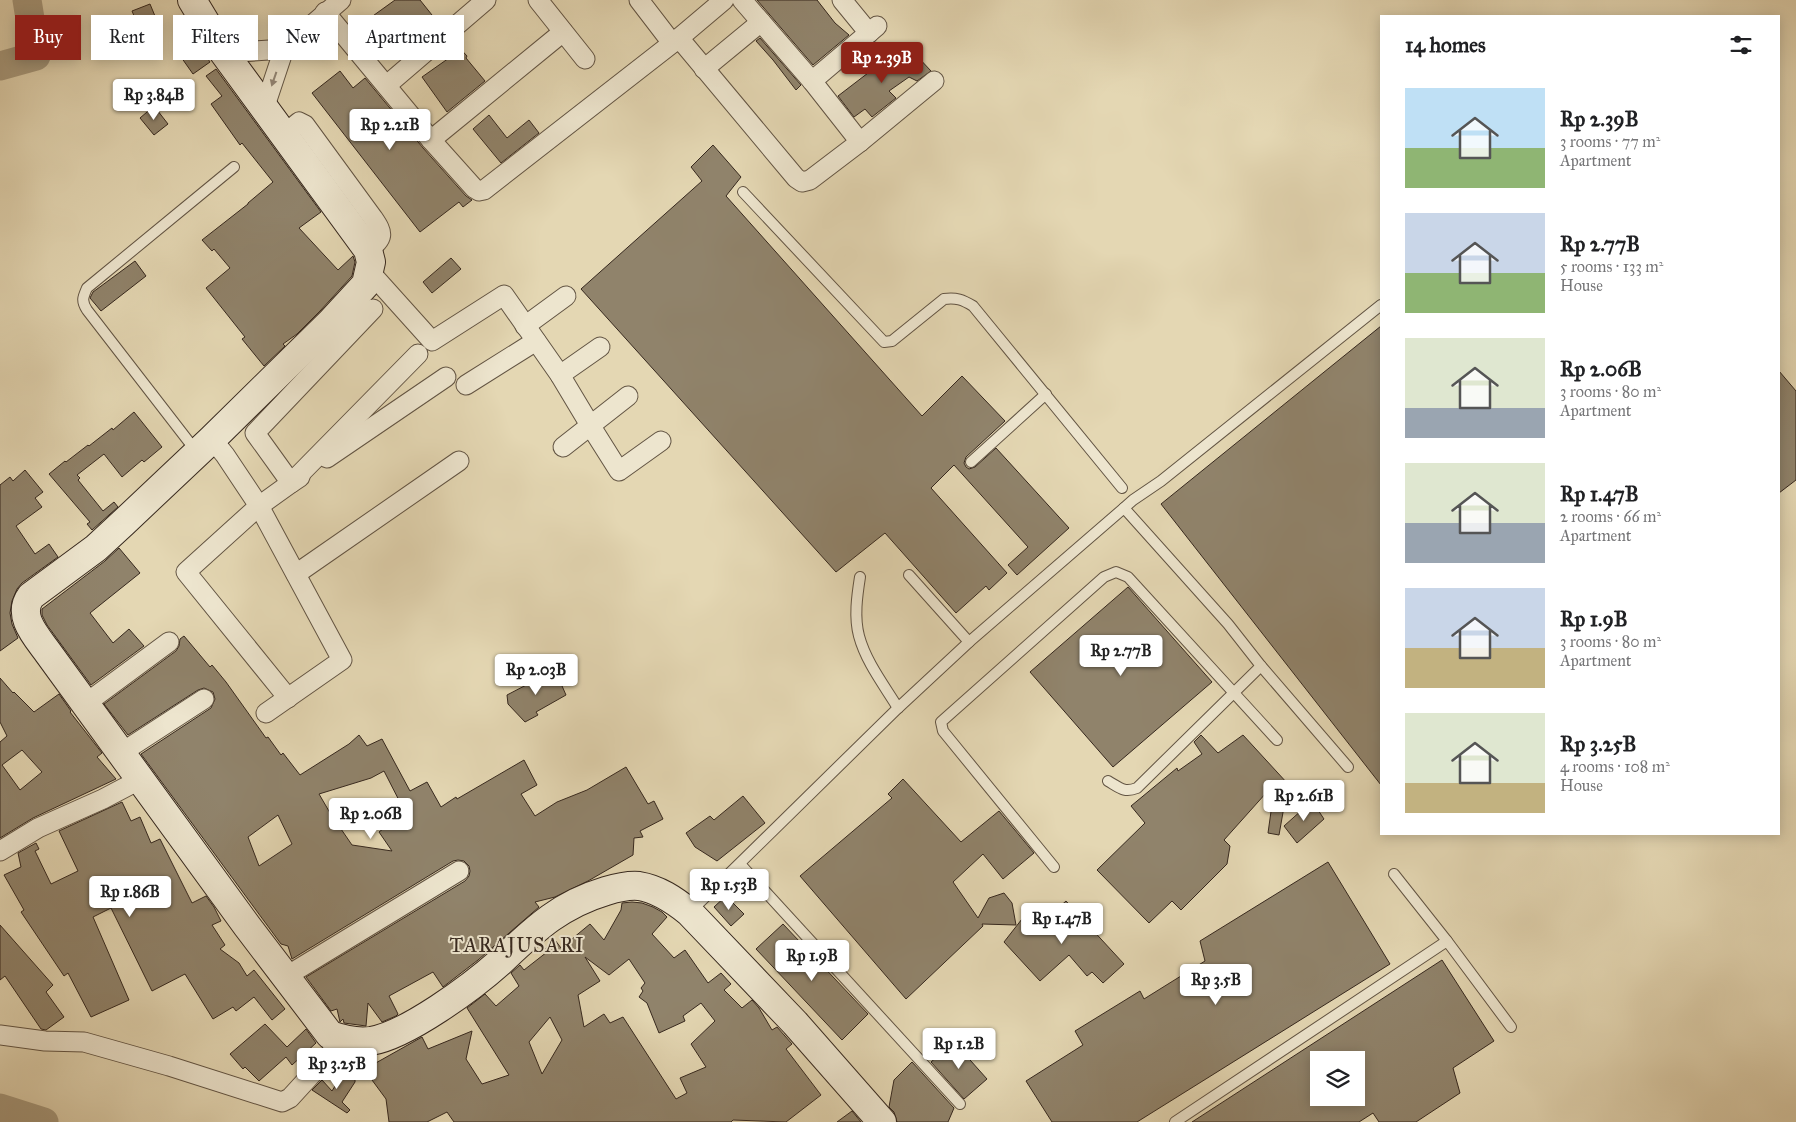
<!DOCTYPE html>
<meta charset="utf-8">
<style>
:root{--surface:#fff;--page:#f6f6f6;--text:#202124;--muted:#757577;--accent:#8f2418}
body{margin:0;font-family:"IM FELL Great Primer",serif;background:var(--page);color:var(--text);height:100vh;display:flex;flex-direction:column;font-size:19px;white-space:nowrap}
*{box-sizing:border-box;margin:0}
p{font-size:16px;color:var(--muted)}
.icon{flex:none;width:28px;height:28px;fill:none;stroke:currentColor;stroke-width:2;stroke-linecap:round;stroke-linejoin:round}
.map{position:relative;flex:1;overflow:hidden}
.details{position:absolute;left:1380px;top:15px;width:400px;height:820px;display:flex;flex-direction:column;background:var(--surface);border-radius:0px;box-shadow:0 2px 12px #0003}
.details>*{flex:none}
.hud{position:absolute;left:15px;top:15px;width:475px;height:45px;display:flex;gap:10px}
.controls{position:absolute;left:1310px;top:1051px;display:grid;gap:10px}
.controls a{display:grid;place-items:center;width:55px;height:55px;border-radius:0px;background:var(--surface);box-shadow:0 2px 12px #0003;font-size:25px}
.price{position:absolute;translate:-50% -42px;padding:0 11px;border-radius:5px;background:#fff;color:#222;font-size:16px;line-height:32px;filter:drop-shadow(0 1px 2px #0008)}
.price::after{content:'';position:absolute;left:50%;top:30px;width:15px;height:11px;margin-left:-8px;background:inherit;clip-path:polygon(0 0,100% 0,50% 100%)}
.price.selected{background:var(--accent);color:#fff}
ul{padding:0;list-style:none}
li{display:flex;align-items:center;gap:15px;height:125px;padding:0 25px}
li span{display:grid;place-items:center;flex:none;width:140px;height:100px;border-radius:0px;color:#555}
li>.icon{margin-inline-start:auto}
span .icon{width:60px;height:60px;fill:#fffc;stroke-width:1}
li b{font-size:21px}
h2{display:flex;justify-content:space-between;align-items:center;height:60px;padding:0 25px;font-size:21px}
.pill{padding:0 18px;border-radius:0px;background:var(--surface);box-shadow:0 2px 12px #0003;font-size:18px;line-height:45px}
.pill.selected{background:var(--accent);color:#fff}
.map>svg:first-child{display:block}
</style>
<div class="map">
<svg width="1796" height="1122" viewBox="0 0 1796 1122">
<rect width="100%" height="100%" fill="#e4d7b3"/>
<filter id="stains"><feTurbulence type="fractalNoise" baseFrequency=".004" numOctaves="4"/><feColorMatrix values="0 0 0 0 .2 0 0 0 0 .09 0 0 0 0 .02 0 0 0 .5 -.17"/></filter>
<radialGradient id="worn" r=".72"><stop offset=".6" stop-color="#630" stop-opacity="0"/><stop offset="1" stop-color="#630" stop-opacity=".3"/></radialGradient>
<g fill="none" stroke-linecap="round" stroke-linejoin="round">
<g stroke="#a99c80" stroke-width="29">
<path d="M0 66 36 56 27 0"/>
<path d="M0 1108 44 1122"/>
</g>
</g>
<g fill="#90836b" stroke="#36281e" fill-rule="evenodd">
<path d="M395 0H420L440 25 408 52 387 28 380 33 370 18Z"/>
<path d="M757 0H817L835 23 849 35 813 65Z"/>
<path d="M150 4 162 33 144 40 132 11Z"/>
<path d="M760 38 801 85 796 90 773 60 756 41Z"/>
<path d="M196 41 210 62 193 74 181 57V52Z"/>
<path d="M454 42 467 56 466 58 485 81 447 112 422 77 449 58 443 52Z"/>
<path d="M898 50 904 63 916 55 931 71 917 81 909 77 889 91 896 98 872 117 865 109 854 117 838 96Z"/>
<path d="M216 69 321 212 299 228 338 270 353 256 355 262 352 276 320 311 297 334 283 344 285 346 264 366 242 339 245 337 206 288 230 268 214 249 212 251 202 240 248 204V203L273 182 242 143 240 145 211 104 222 96 206 76Z"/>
<path d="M340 71 353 88 365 78 423 148 466 196 472 200 463 207 459 202 420 232 312 93Z"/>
<path d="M154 106 168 124 154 135 140 118Z"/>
<path d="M489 115 507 138 529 120 539 133 501 163 473 129Z"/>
<path d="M713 145 741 177 726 196 922 416 962 376 1005 421 966 457 964 463 966 467 969 469 975 467 996 448 1069 528 1017 575 1008 565 1028 547 954 465 931 488 1007 573 989 590 986 586 956 613 885 533 836 572 581 289 702 181 691 167Z"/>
<path d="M451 258 461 269 432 293 423 282Z"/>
<path d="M135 261 146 276 101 311 90 298 93 292Z"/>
<path d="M1381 326V785L1161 504Z"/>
<path d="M1779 371 1796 391V480L1779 493Z"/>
<path d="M134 412 162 447 144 462 142 460 122 477 104 454 77 475 80 478 78 480 103 511 114 502 118 507 92 530 87 524 90 522 49 474 65 461 66 462 88 445 89 446 112 428 113 430Z"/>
<path d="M25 470 43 492 35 498 42 507 16 526 35 554 49 544 58 557 22 583 17 589 12 601 10 613 12 624 18 638 0 651V485L10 477 13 481Z"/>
<path d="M119 548 140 573 90 613 113 643 129 629 144 646 91 685 47 625 42 615V609L105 561Z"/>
<path d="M1128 587 1212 682 1113 767 1030 672Z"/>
<path d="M184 636 210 667 212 665 226 682 266 738 268 737 281 755 283 753 300 775 349 744 359 735 367 746 382 739 410 791 427 782 441 807 456 797 457 799 524 760 537 785 521 794 535 816 557 802 587 790 626 767 648 804 654 801 663 819 640 831 643 837 634 838 633 855 588 881 555 897 535 902 539 907 478 960 443 987 433 972 389 996 398 1014 396 1016 382 1022 368 1003 366 1026 344 1023 343 1019 340 1022 337 1009 331 1011 306 977 465 881 469 876 470 871 469 866 464 861 458 860 453 861 292 959 288 946 281 944 141 754 211 708 215 699 213 692 204 688 198 690 128 735 104 704 176 651 179 646 180 639ZM384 771 405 812 379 832 392 851 352 845 341 829 340 830 319 794 371 778ZM278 815 292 844 259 866 248 837Z"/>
<path d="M555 670 566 695 536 712 538 715 525 722 508 704 507 695Z"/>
<path d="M0 678 13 693 14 692 34 712 59 694 71 711 70 712 102 753 97 757 116 779 33 818 0 838V742L7 736 0 722ZM22 750 42 772 20 790 2 765Z"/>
<path d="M1201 735 1218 753 1243 735 1288 784 1279 835 1268 833 1275 783 1224 840 1230 846 1227 864 1181 910 1172 901 1149 923 1097 870 1145 823 1131 806 1177 768 1178 771 1202 754 1194 742Z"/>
<path d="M903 779 961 842 999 811 1034 853 1003 879 983 854 953 882 978 918 989 898 1004 893 1012 903 1016 925 982 924 983 926 906 999 800 876 892 798 888 794Z"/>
<path d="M743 796 765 823 717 861 695 847 686 833 710 816 714 820Z"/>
<path d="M1312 801 1324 819 1297 843 1284 826Z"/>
<path d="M122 802 131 821 140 817 151 843 160 839 192 903 206 896 214 907 221 921 212 925 225 945 220 949 239 963 247 976 254 970 285 1009 272 1020 254 997 236 1011 233 1007 213 1019 185 974 152 991 111 908 93 917 129 1000 91 1017 68 973 64 976 21 912 24 910 4 875 21 867 18 853 36 843 39 849 35 851 51 884 78 871 59 831Z"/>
<path d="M1328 862 1390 964 1137 1122H1052L1026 1081 1083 1045 1075 1031 1140 991 1144 999 1205 961 1200 941Z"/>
<path d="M726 896 744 914 731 926 714 907Z"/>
<path d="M1066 901 1124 964 1103 983 1092 972 1087 976 1069 955 1040 981 1004 942 1022 919H1028L1036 928Z"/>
<path d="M632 902 642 903 653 907 662 912 667 917 652 934 674 958 685 950 708 983 721 973 731 984 724 990 742 1008 752 1000 759 1008 772 1030 777 1027 792 1044 786 1049 821 1095 786 1122 733 1120 731 1122H454L447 1112 427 1122H389L386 1099 355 1057H363L374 1064 422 1037 428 1049 472 1031 466 1059 482 1084 509 1075 467 1008 485 994 496 1006 519 986 511 973 520 965 524 970 547 952 545 949 555 940 561 948 590 924 604 940 621 910 622 903ZM585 957 609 975 629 959 645 983 641 988 643 991 639 997 647 1003 659 1033 685 1021 683 1016 701 1003 715 1021 691 1044 706 1067 680 1078 687 1093 676 1099 623 1017 610 1023 604 1014 584 1027 578 995 600 981ZM550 1017 562 1040 542 1074 529 1042Z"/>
<path d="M783 924 868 1014 842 1040 756 949Z"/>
<path d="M0 925 53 985 46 992 64 1017 46 1030 41 1029 5 976 0 980Z"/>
<path d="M1442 960 1494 1041 1453 1068 1460 1093 1416 1122H1379L1373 1113 1359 1122H1192ZM1319 1060H1356V1098H1319Z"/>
<path d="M265 1024 287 1047 306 1029 316 1043 292 1065 286 1057 259 1081 245 1067 243 1069 230 1054Z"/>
<path d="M954 1042 987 1079 964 1099 931 1062Z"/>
<path d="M912 1062 954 1108 948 1122H897L894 1112 889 1107 894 1080Z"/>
<path d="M346 1068 355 1077V1082L342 1102 350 1110 347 1113 312 1090 322 1080 332 1091Z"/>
<path d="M852 1111 861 1122H837Z"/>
</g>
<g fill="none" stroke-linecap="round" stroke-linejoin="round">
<g stroke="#625443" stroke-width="12">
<g id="lane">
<path d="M743 192 884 342 892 341 944 299C956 297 963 300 973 306L1122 488"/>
<path d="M196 451 87 310C81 301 83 297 87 288L234 167"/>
<path d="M971 462 1046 394"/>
<path d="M1124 508 1133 500 1161 481 1381 305"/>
<path d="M909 575 969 642"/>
<path d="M860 577C857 596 854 617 859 636 866 662 884 685 898 708"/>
<path d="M1108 781C1120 788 1124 793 1137 788L1261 666"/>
<path d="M740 864 960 1104"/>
<path d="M1054 867 943 731 941 722 1104 577 1116 572 1128 577 1277 740"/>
<path d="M1394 874 1447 941"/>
<path d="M690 912 898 708 969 642 1124 508 1228 624 1261 666 1348 767"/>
<path d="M1175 1122 1447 941 1511 1027"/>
</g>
</g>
<g stroke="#625443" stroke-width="21">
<g id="street">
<path d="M538 0 585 59"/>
<path d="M639 0 672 43"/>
<path d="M742 0 812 81 860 142"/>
<path d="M842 0 869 33"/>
<path d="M325 12 431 140 474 188 479 191 484 190 679 38 796 178 802 182 810 180 860 142 934 81"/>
<path d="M679 38 724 0"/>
<path d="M224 53 284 49"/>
<path d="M704 69 761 22"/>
<path d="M812 81 877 26"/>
<path d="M387 85 486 0"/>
<path d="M264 109 284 49 341 0"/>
<path d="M283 135 299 122 305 125 373 218C384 234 384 238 368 250"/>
<path d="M431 140 563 32"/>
<path d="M370 272 432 341 504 295 560 375 590 425 619 471 661 441"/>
<path d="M525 326 566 296"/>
<path d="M560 375 600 347"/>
<path d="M466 385 536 341"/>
<path d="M212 439 225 455 259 506 342 660 266 713"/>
<path d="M563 447 628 396"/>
<path d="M327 458 446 377"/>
<path d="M300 477 291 483 255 433 373 309"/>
<path d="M296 574 459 461"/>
<path d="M288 698 186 572 259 506 291 483 418 354"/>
<path d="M85 704 169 642"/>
<path d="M121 753 204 699"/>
<path d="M0 851 38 828 103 799 141 779"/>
<path d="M285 977 459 871"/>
<path d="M0 1035 45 1041 84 1042 169 1066 282 1102 290 1098 343 1040"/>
</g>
</g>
<g stroke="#36281e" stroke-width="30">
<path id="secondary" d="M192 0 224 53 368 250 371 262 366 284 331 322 212 439 123 523 96 548 31 596C16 616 37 637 49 654L247 926 330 1035C344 1040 356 1043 371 1041 407 1035 472 987 500 962 534 930 559 905 606 891 616 888 629 885 639 886 658 889 674 900 689 912L795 1023 882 1122"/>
</g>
<use href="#lane" stroke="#ede5ce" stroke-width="10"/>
<use href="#street" stroke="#ede5ce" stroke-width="19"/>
<use href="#secondary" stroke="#ede5ce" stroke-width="28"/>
</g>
<defs><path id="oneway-solid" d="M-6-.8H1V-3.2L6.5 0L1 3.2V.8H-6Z" transform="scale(1.25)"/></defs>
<use fill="#928676" href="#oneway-solid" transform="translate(274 79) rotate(109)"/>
<g text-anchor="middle" stroke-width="4" stroke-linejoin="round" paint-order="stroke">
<g font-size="20" letter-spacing="1" fill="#36281e" stroke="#ede5ce">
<text x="517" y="952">TARAJUSARI</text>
</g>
</g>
<rect width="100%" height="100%" filter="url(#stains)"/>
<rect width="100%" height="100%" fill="url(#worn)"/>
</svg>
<div class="controls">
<a><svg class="icon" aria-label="layers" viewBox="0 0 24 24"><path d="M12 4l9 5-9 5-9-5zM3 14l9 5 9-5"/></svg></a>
</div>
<b class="price selected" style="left:882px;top:84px">Rp 2.39B</b>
<b class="price" style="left:154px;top:121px">Rp 3.84B</b>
<b class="price" style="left:390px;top:151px">Rp 2.21B</b>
<b class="price" style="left:1121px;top:677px">Rp 2.77B</b>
<b class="price" style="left:536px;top:696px">Rp 2.03B</b>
<b class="price" style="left:1304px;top:822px">Rp 2.61B</b>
<b class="price" style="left:371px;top:840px">Rp 2.06B</b>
<b class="price" style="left:729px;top:911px">Rp 1.53B</b>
<b class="price" style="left:130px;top:918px">Rp 1.86B</b>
<b class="price" style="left:1062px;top:945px">Rp 1.47B</b>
<b class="price" style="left:812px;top:982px">Rp 1.9B</b>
<b class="price" style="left:1216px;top:1006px">Rp 3.5B</b>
<b class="price" style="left:959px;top:1070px">Rp 1.2B</b>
<b class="price" style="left:337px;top:1090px">Rp 3.25B</b>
<div class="hud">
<a class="pill selected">Buy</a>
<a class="pill">Rent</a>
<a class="pill">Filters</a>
<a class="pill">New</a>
<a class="pill">Apartment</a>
</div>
<section class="details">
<h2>14 homes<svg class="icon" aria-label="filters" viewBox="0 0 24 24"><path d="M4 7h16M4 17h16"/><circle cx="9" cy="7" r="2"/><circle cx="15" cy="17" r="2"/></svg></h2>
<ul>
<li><span style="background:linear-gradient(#bfe0f5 60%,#8fb573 0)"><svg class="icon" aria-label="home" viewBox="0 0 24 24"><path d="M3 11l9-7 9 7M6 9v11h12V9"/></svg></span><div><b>Rp 2.39B</b><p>3 rooms · 77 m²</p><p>Apartment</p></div></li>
<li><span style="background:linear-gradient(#c9d6e8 60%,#8fb573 0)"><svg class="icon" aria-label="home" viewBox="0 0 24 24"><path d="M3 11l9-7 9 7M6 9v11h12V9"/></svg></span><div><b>Rp 2.77B</b><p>5 rooms · 133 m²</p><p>House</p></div></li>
<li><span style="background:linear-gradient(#dfe7d0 70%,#9aa5b1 0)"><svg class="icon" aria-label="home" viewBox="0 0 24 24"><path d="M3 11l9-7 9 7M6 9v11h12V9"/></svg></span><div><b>Rp 2.06B</b><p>3 rooms · 80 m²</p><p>Apartment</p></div></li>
<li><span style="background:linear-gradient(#dfe7d0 60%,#9aa5b1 0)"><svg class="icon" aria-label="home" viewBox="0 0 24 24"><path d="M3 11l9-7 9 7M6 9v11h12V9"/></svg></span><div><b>Rp 1.47B</b><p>2 rooms · 66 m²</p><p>Apartment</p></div></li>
<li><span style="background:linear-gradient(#c9d6e8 60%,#c2b280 0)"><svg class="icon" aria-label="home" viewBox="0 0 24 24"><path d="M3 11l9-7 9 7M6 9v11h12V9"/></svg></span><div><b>Rp 1.9B</b><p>3 rooms · 80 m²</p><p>Apartment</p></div></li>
<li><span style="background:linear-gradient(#dfe7d0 70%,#c2b280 0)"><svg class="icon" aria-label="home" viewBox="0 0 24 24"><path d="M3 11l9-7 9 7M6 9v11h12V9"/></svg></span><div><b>Rp 3.25B</b><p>4 rooms · 108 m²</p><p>House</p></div></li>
</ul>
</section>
</div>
